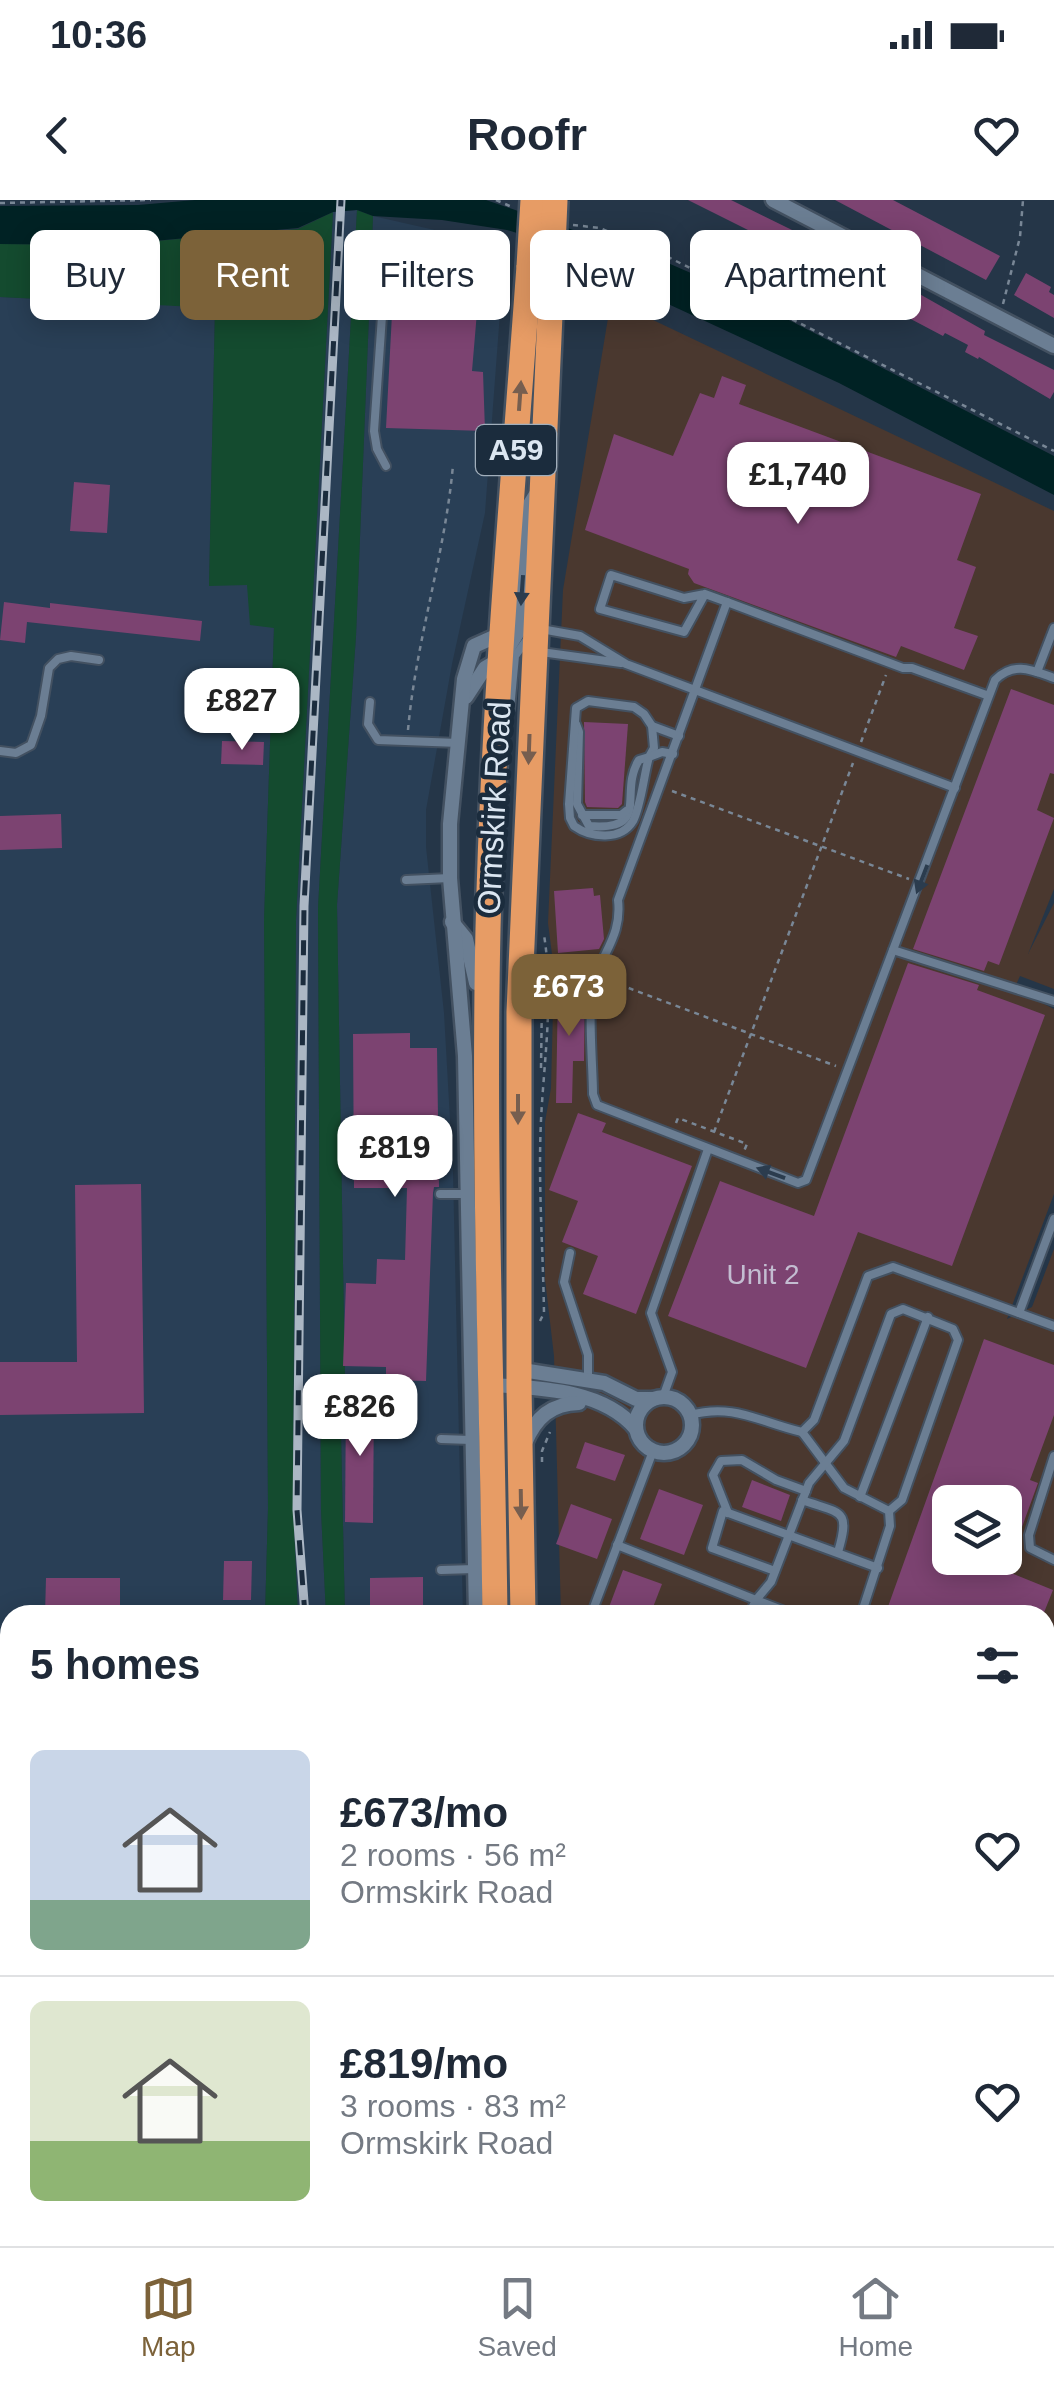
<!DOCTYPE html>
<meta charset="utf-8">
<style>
:root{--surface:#fff;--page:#f2f2f3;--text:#1f2937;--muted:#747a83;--line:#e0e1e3;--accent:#7c6239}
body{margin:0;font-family:Helvetica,sans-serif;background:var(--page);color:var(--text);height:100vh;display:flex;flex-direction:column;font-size:38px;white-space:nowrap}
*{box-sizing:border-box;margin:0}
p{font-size:32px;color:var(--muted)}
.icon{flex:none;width:55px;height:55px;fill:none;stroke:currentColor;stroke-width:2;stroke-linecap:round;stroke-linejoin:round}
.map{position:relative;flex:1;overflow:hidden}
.sheet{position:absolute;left:0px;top:1405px;width:1055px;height:642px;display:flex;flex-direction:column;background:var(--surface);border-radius:30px 30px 0 0;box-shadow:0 5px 25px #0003}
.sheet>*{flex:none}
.top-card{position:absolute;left:30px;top:30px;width:995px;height:90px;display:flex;gap:20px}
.buttons{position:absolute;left:932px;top:1285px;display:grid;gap:20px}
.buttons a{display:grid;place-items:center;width:90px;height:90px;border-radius:15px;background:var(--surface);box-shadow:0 5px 25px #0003;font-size:50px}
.price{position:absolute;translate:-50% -85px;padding:0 22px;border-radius:20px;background:#fff;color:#222;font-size:32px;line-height:65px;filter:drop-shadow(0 2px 5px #0008)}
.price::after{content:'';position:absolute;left:50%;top:60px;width:30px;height:22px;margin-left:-15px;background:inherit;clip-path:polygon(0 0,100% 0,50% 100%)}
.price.selected{background:var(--accent);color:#fff}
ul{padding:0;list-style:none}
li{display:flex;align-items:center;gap:30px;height:250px;padding:0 30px}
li+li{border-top:2px solid var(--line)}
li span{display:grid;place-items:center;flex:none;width:280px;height:200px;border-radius:15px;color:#555}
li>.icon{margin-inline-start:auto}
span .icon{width:120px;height:120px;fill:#fffc;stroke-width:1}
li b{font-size:42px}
h2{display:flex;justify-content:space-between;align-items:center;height:120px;padding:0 30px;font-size:42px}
.chip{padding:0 35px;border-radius:15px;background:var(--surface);box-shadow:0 5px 25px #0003;font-size:35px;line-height:90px}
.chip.selected{background:var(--accent);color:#fff}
.status{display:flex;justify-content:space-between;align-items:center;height:70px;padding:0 50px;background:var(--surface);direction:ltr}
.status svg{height:28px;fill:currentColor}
header{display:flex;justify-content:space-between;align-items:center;height:130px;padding:0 30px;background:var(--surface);font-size:45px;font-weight:600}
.dock{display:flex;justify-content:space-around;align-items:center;height:140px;border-top:2px solid var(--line);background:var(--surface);font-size:28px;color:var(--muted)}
.dock a{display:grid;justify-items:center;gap:5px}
.dock .selected{color:var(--accent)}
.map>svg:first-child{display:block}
</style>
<div class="status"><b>10:36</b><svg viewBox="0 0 49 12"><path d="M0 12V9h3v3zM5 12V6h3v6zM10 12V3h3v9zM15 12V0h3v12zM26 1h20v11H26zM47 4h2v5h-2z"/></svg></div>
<header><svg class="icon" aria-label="back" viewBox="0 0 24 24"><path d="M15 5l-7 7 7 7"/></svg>Roofr<svg class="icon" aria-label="heart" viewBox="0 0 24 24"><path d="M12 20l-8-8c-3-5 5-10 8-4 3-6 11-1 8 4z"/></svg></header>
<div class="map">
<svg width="1054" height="2046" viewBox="0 0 1054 2046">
<rect width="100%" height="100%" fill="#253648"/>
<path fill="#4a382f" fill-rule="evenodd" d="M611 100 1054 311V689L1028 754 1054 703V789L1020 776 1014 789 1054 809V994L1007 1119 1032 1107 1054 1049V1993L1045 2001V1415H561L554 1156 545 1079V922L551 888 554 770 548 723 563 390ZM950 1302H1005V1358H950Z"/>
<g fill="#293f56">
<path d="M357 10 318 708 321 1310 326 1415H298L293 1306 296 720 333 12Z"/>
<path d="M373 16 505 46 485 313 452 464 426 610V647L444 813 453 973 463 1415H345L340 1190 345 1182 337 705 356 436Z"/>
<path d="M0 97 215 107 209 385H248L274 427 264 720 268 1308 265 1415H10V1917L0 1911Z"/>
<path d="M427 2038H516V2046H428Z"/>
</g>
<g fill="#144b2f">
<path d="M357 10 373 16 356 436 337 705 345 1182 340 1190 345 1415H326L321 1310 318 708Z"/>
<path d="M333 12 296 720 293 1306 298 1415H265L268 1308 264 720 274 428 250 425 247 385 209 386 215 108 0 97V44L109 45 298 29Z"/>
<path d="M1054 1993V2046H918L955 2038H1045V2001Z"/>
</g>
<path fill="#002224" d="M195 0H486L579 32H597L732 91 1054 256V295L839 183 601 73 570 49 507 30 442 20 373 16 357 10 333 12 298 28 109 45 0 44V6L138 5Z"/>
<g fill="#7c4371" fill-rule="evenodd">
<path d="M688 0H731L900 83 985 131 984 135 1054 170V192L1050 199 979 157 978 159 965 152 968 145 945 133 943 136 907 117 909 114 817 71 768 45 770 41Z"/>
<path d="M835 0H893L1000 56 986 80Z"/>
<path d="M1026 73 1051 87 1049 92 1054 95V118L1014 95Z"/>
<path d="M393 95 478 100 472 171 483 172 485 231 386 228Z"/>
<path d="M722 176 746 185 739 204 981 294 957 360 976 367 954 428 978 436 964 470 901 446 896 457 694 383 688 374 689 369 585 330 614 234 673 256 700 193 714 198Z"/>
<path d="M74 282 110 285 107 333 70 331Z"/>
<path d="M4 402 50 408V403L202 421 200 441 27 422 25 443 0 440Z"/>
<path d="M1011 489 1054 505V574L1050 573 1037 610 1054 618 999 765 988 761 984 771 913 749Z"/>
<path d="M584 522 628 524 622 604 618 608 587 607 585 602Z"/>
<path d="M222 541 264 542 263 565 221 564Z"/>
<path d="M61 614 62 648 0 650V616Z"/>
<path d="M593 688 594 696 600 695 604 739 599 749 558 753 554 691Z"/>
<path d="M908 763 979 785 977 790 1045 815 952 1066 858 1032 806 1168 668 1116 720 981 814 1016Z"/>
<path d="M558 787H585L584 861H573L572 903H556Z"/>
<path d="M410 833V848H437L439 987H434L433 993 426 1181 386 1180V1167L343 1166 346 1083 376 1084 377 1059 405 1060 407 988H354L353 834Z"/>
<path d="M578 913 606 923 602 932 692 966 636 1114 583 1094 598 1056 562 1042 578 1001 549 990Z"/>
<path d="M141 984 144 1213 0 1215V1162H77L75 985Z"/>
<path d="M984 1139 1054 1165V1215L1030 1280 1038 1283 1006 1371 1053 1390 1043 1415H885ZM950 1302H1005V1358H950Z"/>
<path d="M346 1196H374L373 1323 345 1322Z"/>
<path d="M585 1242 625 1255 615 1281 576 1268Z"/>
<path d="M752 1280 790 1295 781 1321 742 1307Z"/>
<path d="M659 1289 703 1305 684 1355 640 1339Z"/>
<path d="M571 1304 612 1319 597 1359 556 1344Z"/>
<path d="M224 1361H252L251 1400H223Z"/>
<path d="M623 1370 662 1384 650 1415H606Z"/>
<path d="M423 1377V1415H370V1378Z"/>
<path d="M46 1378H120V1415H45Z"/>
</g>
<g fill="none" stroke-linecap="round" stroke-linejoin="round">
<g stroke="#435161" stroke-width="12">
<g id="lane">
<path d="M386 266 377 249 374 231 385 73 467 78"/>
<path d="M705 394 684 432 600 409 611 375 684 398 705 394 727 402"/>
<path d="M541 429 580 436 626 464 955 588"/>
<path d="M541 452 621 463"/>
<path d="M1037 472 1054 428"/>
<path d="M989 496 912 468H903L727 402 618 700C622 735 603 751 594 782 587 804 593 868 593 894L597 905 798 983 806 980 995 480C1014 461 1032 470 1054 478"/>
<path d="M370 502 368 524 378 540 459 543"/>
<path d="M510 509 515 456 528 438"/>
<path d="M576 524 579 532 577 604 589 626C652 631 618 593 639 560L649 557 654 548 652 526"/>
<path d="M0 551 16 553 31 545 41 516 49 468 58 459 71 456 99 460"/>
<path d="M673 554 662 552 649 557C644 574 641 606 633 621 621 641 591 638 574 626L570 618 569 604 576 508 588 501 634 507 644 514 652 526 679 536"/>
<path d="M582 615H621L626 611"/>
<path d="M406 680 450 678"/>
<path d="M893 750 1054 801"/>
<path d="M440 994H468"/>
<path d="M570 1053 564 1082 588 1155V1179"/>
<path d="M1019 1113 1054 1019"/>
<path d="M663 1197 672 1172 651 1113 708 949"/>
<path d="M690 1215C734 1203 759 1222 802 1232L814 1220 868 1076 893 1067 1054 1126"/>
<path d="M802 1232 844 1288 889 1311 890 1326 861 1415"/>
<path d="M441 1239 471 1240"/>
<path d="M1054 1256 1029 1335 1030 1348 1054 1360"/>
<path d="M860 1297 928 1117"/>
<path d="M802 1300C841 1314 851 1308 838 1352"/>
<path d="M728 1313 713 1275 721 1261 742 1260 776 1280 806 1291"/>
<path d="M617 1345 756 1400 749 1415"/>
<path d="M441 1370 475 1369"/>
<path d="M775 1371 712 1348 723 1311 878 1368"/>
<path d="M591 1415 653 1251"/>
<path d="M795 1415 756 1400 771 1382 809 1283 844 1241 891 1114 903 1109 953 1129 958 1140 902 1300 889 1311"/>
<path d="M1045 1531 1054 1520"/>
<path d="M651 2038 652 2046"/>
</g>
</g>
<g stroke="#435161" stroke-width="19">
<g id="street">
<path d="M773 0 1054 146"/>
<path d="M466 497 485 468 502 458 519 430 528 307 540 288"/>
<path d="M452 722 466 739 476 783"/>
<path d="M516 1169 604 1183 636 1199H653"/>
<path d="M490 1185C538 1188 603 1189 636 1229"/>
<circle cx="664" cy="1225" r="28"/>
<path d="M525 1243C536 1217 551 1204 579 1203"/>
<path d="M476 1415 465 856 450 678V624L464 479 474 446 503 433"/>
<path d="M0 1485 10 1488"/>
<path d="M0 2020 10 2026"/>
<path d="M29 2038 81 2042 82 2046"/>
<path d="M881 2046 888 2044"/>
</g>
</g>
<g stroke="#435161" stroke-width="30">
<g id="highway">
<path d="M495 1415C492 1186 483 958 488 729 493 508 513 287 529 66"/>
<path d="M523 1415 519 1187V812L552 70"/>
<path d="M536 2038V2046"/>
<path d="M573 2038 574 2046"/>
</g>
</g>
<g stroke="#798796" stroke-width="2.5" stroke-dasharray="5 5" stroke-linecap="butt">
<path d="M496 0 512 7"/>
<path d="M0 3 151 0"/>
<path d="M573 25 600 28 670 58 1054 251"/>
<path d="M1003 104 1020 37 1023 0"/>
<path d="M408 530C416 440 445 355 453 265"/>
<path d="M861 542 886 475"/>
<path d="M672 591 909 679"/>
<path d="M542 771 582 775"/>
<path d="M610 781 836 866"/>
<path d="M541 868 542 796"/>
<path d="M676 923 678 918 747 944 744 951"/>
<path d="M714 932 853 563"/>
<path d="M540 1121 544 1113C543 1049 538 984 541 920 544 859 554 797 544 735"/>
<path d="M542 1262V1251L550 1232"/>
<path d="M104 2038V2046"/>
<path d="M147 2038 155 2046"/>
<path d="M121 2046 122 2038"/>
</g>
<use href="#lane" stroke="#6b7e93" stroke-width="8"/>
<use href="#street" stroke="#6b7e93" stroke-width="14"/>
<use href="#highway" stroke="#e79c65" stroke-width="25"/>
<g stroke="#abb7c4" stroke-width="9">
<g id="rail">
<path d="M305 1415 297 1310 304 706 341 0"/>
<path d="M359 2038 360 2046"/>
</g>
</g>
<use href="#rail" stroke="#1b2c3d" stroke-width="5" stroke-dasharray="15" stroke-linecap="butt"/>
<g stroke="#435161" stroke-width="30" stroke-linecap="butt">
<g id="highway-bridge">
<path d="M529 66 533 0"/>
<path d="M552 70 555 0"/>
</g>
</g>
<use href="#highway-bridge" stroke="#e79c65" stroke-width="25"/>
</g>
<defs><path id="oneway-solid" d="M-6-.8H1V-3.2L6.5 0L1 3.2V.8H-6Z" transform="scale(2.5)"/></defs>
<g fill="#775e4f">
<use href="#oneway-solid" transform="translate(520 196) rotate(-86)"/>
<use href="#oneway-solid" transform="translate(529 549) rotate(92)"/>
<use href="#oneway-solid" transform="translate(518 909) rotate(90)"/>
<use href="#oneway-solid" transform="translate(521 1304) rotate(89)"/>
</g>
<g fill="#2b3c4e">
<use href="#oneway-solid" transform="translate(522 390) rotate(94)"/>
<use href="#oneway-solid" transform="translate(922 679) rotate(111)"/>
<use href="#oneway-solid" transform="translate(771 973) rotate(-160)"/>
</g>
<g text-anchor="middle" stroke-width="9" stroke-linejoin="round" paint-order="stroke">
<g font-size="28" fill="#c3bdd1">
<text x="763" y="1084">Unit 2</text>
</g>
<rect fill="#1b2c3d" stroke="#a1aebb" stroke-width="2.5" x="476" y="225" width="80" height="50" rx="8"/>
<g font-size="30" font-weight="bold" fill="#dbe6f1">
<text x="516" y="260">A59</text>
</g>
<g font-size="32" fill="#dbe6f1" stroke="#1b2c3d">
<text transform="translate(494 608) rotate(-87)" y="11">Ormskirk Road</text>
</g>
</g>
</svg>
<div class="buttons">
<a><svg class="icon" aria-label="layers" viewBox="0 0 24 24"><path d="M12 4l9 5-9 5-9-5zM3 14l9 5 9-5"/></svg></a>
</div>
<b class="price" style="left:798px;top:327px">£1,740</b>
<b class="price" style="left:242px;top:553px">£827</b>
<b class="price selected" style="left:569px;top:839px">£673</b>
<b class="price" style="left:395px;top:1000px">£819</b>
<b class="price" style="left:360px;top:1259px">£826</b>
<div class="top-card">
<a class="chip">Buy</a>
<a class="chip selected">Rent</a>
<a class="chip">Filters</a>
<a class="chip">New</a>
<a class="chip">Apartment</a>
</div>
<section class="sheet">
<h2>5 homes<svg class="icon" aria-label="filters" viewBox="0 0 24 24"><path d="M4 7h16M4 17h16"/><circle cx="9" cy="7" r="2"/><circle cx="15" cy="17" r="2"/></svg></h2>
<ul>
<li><span style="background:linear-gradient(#c9d6e8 75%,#7fa58c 0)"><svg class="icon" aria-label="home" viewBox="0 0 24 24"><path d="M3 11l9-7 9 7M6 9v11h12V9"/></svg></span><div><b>£673/mo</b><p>2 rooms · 56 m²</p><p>Ormskirk Road</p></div><svg class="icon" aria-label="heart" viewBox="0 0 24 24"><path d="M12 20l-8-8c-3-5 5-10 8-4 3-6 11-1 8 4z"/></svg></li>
<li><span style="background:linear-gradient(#dfe7d0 70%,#8fb573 0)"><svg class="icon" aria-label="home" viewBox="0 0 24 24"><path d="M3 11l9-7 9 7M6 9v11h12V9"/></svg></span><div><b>£819/mo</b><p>3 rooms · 83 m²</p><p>Ormskirk Road</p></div><svg class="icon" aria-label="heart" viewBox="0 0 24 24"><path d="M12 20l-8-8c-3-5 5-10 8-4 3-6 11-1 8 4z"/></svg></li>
</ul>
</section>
</div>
<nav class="dock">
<a class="selected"><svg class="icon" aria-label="map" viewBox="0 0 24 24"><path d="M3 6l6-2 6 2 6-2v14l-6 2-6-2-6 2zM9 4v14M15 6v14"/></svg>Map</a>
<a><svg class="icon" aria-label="saved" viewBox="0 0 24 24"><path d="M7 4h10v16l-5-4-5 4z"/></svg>Saved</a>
<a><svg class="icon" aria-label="home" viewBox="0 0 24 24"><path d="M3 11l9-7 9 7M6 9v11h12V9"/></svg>Home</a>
</nav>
